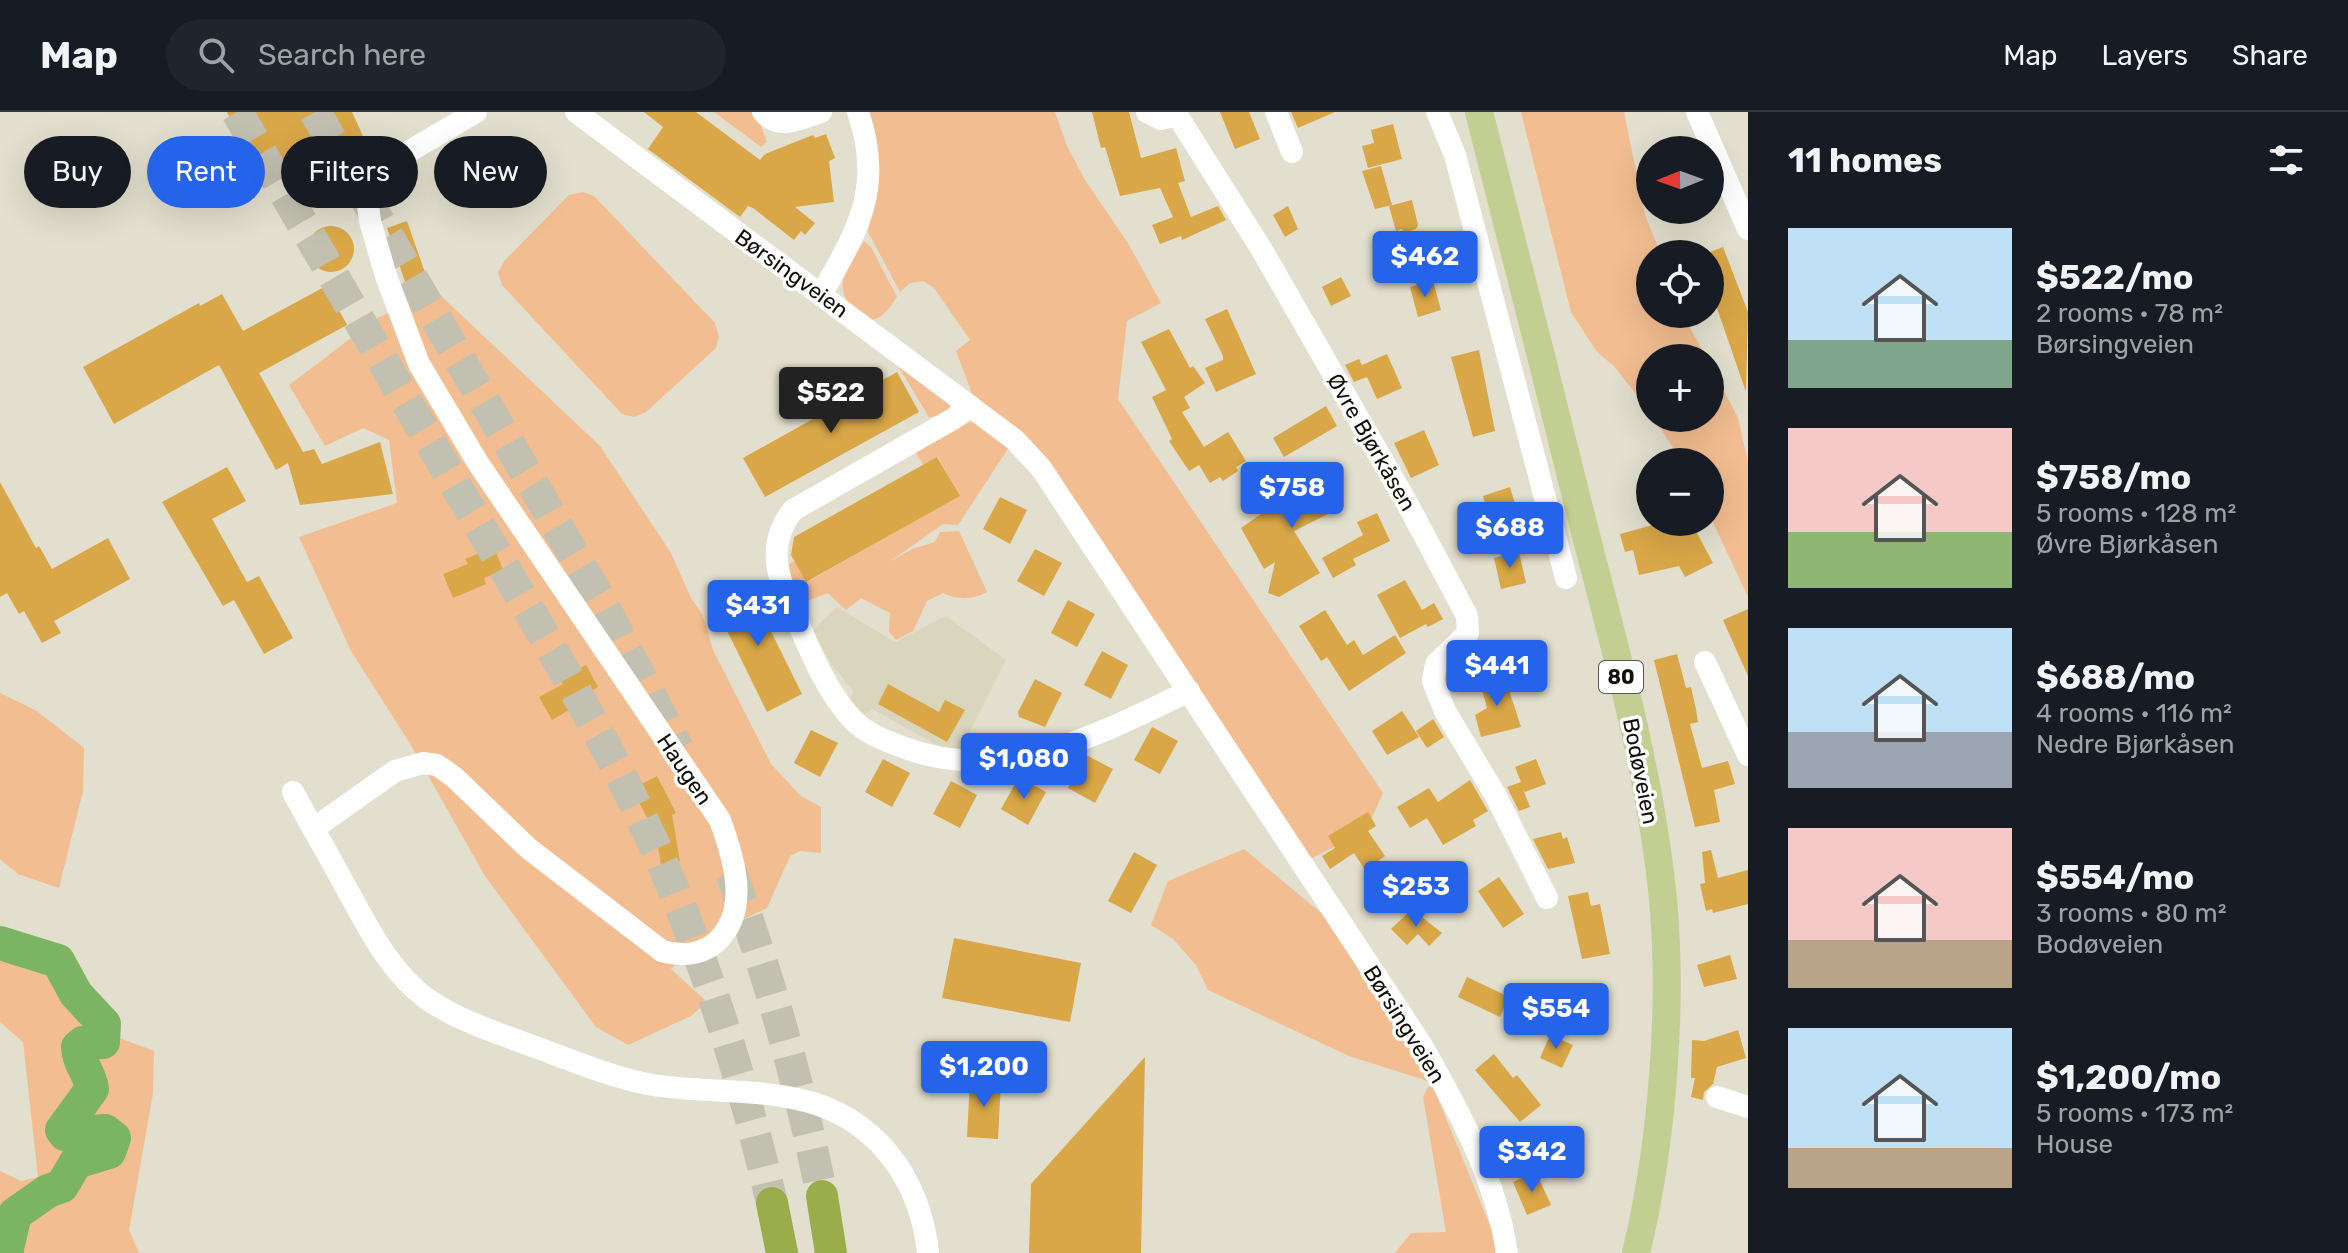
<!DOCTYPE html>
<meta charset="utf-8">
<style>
:root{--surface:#171b24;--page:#20242c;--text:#f1f3f6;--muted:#9ea1a6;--line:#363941;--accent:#2563eb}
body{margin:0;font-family:Rubik,sans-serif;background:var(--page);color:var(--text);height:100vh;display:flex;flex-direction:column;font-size:30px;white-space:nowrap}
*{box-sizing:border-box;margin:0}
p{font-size:26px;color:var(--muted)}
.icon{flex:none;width:44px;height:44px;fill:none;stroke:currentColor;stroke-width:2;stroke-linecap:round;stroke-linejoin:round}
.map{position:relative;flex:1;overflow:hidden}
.panel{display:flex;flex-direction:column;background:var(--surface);width:600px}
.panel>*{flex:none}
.banner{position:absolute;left:24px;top:24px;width:760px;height:72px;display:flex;gap:16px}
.needle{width:52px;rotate:269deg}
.fabs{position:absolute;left:1636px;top:24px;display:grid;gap:16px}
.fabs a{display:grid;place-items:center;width:88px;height:88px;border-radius:50%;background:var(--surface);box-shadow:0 8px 32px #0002;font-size:40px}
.price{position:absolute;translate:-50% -68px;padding:0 18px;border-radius:8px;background:var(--accent);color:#fff;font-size:26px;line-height:52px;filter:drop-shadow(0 2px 4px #0008)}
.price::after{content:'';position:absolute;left:50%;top:48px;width:24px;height:18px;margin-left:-12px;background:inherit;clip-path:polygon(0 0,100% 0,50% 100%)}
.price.on{background:#222;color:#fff}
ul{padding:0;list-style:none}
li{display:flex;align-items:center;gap:24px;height:200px;padding:0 40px}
li span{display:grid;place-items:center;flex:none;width:224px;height:160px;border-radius:0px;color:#555}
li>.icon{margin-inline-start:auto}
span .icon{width:96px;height:96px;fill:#fffc;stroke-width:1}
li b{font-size:34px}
h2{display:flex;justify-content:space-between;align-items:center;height:96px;padding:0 40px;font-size:34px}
.pill{padding:0 28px;border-radius:36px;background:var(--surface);box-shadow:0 8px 32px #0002;font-size:28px;line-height:72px}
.pill.on{background:var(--accent);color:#fff}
header{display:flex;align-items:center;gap:48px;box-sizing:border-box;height:112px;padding:0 40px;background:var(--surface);border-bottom:2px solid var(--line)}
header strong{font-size:38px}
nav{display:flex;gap:44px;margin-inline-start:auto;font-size:28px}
.search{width:560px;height:72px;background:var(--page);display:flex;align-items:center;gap:20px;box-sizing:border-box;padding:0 28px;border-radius:44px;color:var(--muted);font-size:30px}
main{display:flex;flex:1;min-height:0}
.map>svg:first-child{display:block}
</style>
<header>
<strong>Map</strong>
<div class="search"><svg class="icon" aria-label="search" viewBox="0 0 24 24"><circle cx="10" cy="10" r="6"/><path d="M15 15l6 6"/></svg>Search here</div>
<nav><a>Map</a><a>Layers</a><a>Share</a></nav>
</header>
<main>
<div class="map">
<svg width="1748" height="1141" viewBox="0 0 1748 1141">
<rect width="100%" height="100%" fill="#e2dfce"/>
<path fill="#dad6bd" d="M837 495 895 530 946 504 1006 548 960 640 948 639 872 597 865 602 849 587 854 580 832 553 812 519Z"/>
<g fill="#f2bd90">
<path d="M714 0H756L767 30 761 35Z"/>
<path d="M867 0H1055L1067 34 1085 68 1128 131 1161 191 1127 209 1118 287 1383 681 1369 712 1344 730 1308 748 1168 532 973 284 956 239 970 228 934 176 923 169 910 171 900 180 868 120 878 64Z"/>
<path d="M1521 0H1624L1645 103 1661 142H1650V202H1682L1707 246H1650V300L1614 254 1597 240 1571 200Z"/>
<path d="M583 80 594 84 715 211 719 225 716 236 646 300 634 305 622 302 502 173 498 160 505 148 569 83Z"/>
<path d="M864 129 871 135 897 185C891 193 885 204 875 207 856 212 840 184 843 168 846 155 857 141 864 129Z"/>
<path d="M438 181 600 334 671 441 690 484 703 504 713 538 771 652 801 684 821 695V741L800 739 790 744 767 796 707 824 671 857 707 890 691 904 628 933 596 915 485 764 409 630 351 539 299 425 397 391 389 328 363 316 325 334 289 273 379 205Z"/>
<path d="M895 249 951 291 949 297 939 304 929 305Z"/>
<path d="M1710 252 1738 306 1748 350V485L1710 404V350H1682L1654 306H1710Z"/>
<path d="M971 310 981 311 1009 335 958 413 943 412 889 450 912 437 935 430 940 420 959 419 987 480C973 488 957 488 943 481L927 489 913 519 896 528 889 520 890 501 861 486 846 498 828 481 798 492 781 457 794 449 807 470 959 384 938 345 923 353 914 337Z"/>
<path d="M0 581 37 599 84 636 83 679 59 776 18 762 0 747Z"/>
<path d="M1244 737 1326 805 1431 970 1494 1123 1496 1141H1395L1411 1121 1446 1120 1423 985 1431 970 1349 944 1208 878 1196 853 1173 827 1151 813 1168 769Z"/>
<path d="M0 827 54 860 75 891 109 922 154 939 153 981 129 1118 139 1141H0V1059L21 1069 38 1065 23 930 0 910Z"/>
</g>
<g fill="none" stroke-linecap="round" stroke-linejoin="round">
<path stroke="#7bb463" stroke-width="34" d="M0 831 58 849 76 882 104 912 103 930 83 931 78 935C78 950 90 961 92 977L62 1018 65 1022 105 1019 114 1026 109 1040 76 1050 62 1074 48 1079 15 1102 6 1141"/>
</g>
<g fill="#d9a747">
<path d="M227 0H352L363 24 267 70 241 19 237 21Z"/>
<path d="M644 0H696L760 48 765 42 813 23 815 26 826 22 835 46 829 49 834 90 795 95 815 111 805 123 801 119 794 128 753 96 748 94 740 105 648 37 663 15Z"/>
<path d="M1092 0H1129L1141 46 1176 36 1185 69 1178 71 1191 105 1218 94 1226 108 1182 128 1181 124 1160 132 1152 113 1173 105 1160 76 1120 84 1105 35 1101 36Z"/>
<path d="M1220 0H1249L1260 27 1235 37Z"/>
<path d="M1291 0H1335L1298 16Z"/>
<path d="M1393 12 1402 47 1368 56 1362 34 1374 31 1371 18Z"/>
<path d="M1381 54 1392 93 1375 97 1362 59Z"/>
<path d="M1412 88 1418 113 1416 117 1403 121 1402 117 1396 119 1389 94Z"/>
<path d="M1288 94 1298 117 1285 125 1273 103Z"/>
<path d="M407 109 430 175 409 182 387 116Z"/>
<circle cx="331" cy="137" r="23"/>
<path d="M1723 135 1748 200 1746 280 1710 176V140Z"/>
<path d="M1341 165 1351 184 1331 194 1322 175Z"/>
<path d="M1433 169 1441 198 1418 205 1410 175Z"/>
<path d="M326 174 347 213 259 261 303 340 314 337 322 352 380 330 393 382 300 393 288 351 276 358 219 253 114 312 83 255 199 191 200 194 222 182 243 219Z"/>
<path d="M1227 197 1256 262 1216 280 1205 256 1223 248V244L1205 207Z"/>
<path d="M1169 217 1190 256 1193 254 1205 271 1184 285 1190 296 1182 300 1204 335 1228 320 1246 349 1236 355 1238 359 1223 369 1220 365 1210 371 1199 353 1189 359 1169 329 1172 327 1152 285 1166 278 1141 230Z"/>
<path d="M1479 238 1495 319 1473 325 1451 245Z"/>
<path d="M1387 242 1402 276 1377 287 1367 265 1354 270 1345 253 1359 247 1362 253Z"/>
<path d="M897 260 919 300 765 385 743 346Z"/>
<path d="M1326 294 1337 314 1284 345 1273 326Z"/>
<path d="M1424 318 1439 353 1411 366 1394 331Z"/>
<path d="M937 345 960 384 806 470 791 443 794 425Z"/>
<path d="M1325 354 1344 394 1294 419 1320 461 1279 485 1268 481 1275 450 1264 457 1241 416 1271 395 1268 390 1305 368 1303 364Z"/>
<path d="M227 355 246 389 212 407 247 470 259 464 293 526 264 542 234 488 223 494 162 390Z"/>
<path d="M0 370 36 436 39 434 52 457 108 426 130 467 54 509 61 521 42 531 24 499 19 502 7 481 0 485Z"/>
<path d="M1510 375 1521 412 1493 418 1483 384Z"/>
<path d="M1000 385 1027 398 1010 432 983 417Z"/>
<path d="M1377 401 1390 429 1353 447 1356 453 1333 466 1322 446 1363 423 1357 410Z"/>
<path d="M1664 410H1691L1713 451 1685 465 1679 454 1639 463 1633 438 1625 440 1620 422Z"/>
<path d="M494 435 503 458 484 466 486 472 453 486 443 462 468 452 465 447Z"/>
<path d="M1035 437 1062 451 1044 484 1017 469Z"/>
<path d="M1519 440 1526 471 1501 477 1494 446Z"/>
<path d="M1405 468 1422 498 1434 491 1443 507 1428 515 1426 512 1400 526 1377 483Z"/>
<path d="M748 473 802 582 767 600 713 490Z"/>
<path d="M1068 488 1095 502 1077 535 1051 521Z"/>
<path d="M1748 497V564L1723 508Z"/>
<path d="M1325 498 1347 533 1354 528 1363 543 1395 523 1406 541 1349 579 1327 545 1321 549 1299 514Z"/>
<path d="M1102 539 1128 553 1111 587 1084 573Z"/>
<path d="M1677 542 1686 576 1691 575 1696 597 1698 610 1690 612 1702 656 1728 649 1735 672 1714 678 1720 710 1695 715 1654 548Z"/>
<path d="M586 553 598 575 580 585 583 590 552 608 539 585 563 572 560 567Z"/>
<path d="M1504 563 1521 615 1481 625 1475 603 1487 596 1480 570Z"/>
<path d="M1035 567 1062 581 1045 615 1019 605 1018 600Z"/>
<path d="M888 572 939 600 945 588 965 598 947 630 878 592Z"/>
<path d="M1402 599 1419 625 1387 643 1372 619Z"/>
<path d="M1433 607 1444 625 1427 636 1416 619Z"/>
<path d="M1152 615 1178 629 1160 662 1134 648Z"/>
<path d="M811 618 838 631 820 665 794 651Z"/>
<path d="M1086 643 1113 657 1095 691 1068 676Z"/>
<path d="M883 647 910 661 892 695 865 680Z"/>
<path d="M1536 647 1546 672 1525 680 1523 677 1530 695 1519 699 1507 675 1521 670 1515 655Z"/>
<path d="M657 664 676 701 672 703 680 749 661 753 656 723 632 677Z"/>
<path d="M1019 665 1046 680 1028 713 1001 697Z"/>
<path d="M1470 668 1488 699 1473 708 1476 714 1443 733 1427 706 1410 716 1397 695 1429 676 1438 690Z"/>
<path d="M951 669 977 683 960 716 933 702Z"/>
<path d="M1368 700 1376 714 1368 719 1385 744 1365 758 1354 741 1330 757 1322 744 1335 736 1328 724Z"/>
<path d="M1561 720 1563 727 1567 725 1575 751 1548 757 1533 727Z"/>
<path d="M1711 738 1718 766 1748 758V792L1713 801 1712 797 1706 799 1700 772 1705 771 1702 740Z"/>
<path d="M1134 740 1157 753 1131 801 1108 789Z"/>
<path d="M1499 765 1524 802 1503 816 1478 779Z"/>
<path d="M1588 780 1591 794 1600 792 1610 842 1582 847 1568 784Z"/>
<path d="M1412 797 1442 821 1429 834 1418 822 1407 833 1391 817Z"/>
<path d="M954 826 1081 851 1070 910 942 886Z"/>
<path d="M1730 843 1737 867 1704 875 1697 853Z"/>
<path d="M1467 865 1509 885 1500 905 1458 885Z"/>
<path d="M1738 918 1746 946 1717 955 1713 972 1704 980 1703 988 1691 985 1695 966H1691L1692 928 1704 929Z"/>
<path d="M1550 923 1573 933 1562 956 1540 946Z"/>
<path d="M1494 942 1513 966 1517 963 1541 993 1520 1010 1475 958Z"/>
<path d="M1145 945 1141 1141H1029L1031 1072Z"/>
<path d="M970 967 1001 969 998 1027 967 1025Z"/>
<path d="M1536 1060 1551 1093 1527 1103 1513 1070Z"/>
</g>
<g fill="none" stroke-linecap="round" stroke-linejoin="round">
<g stroke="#c2c0b0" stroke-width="32" stroke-dasharray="32 16" stroke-linecap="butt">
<path d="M237 0C319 139 400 279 482 418 551 536 623 654 675 781 716 882 747 985 772 1091"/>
<path d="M315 0 601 489 678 637"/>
<path d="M731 761C770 866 800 974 822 1084"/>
</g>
<g stroke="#fff" stroke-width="22">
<path d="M576 0 1015 328 1041 356 1421 932C1458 997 1496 1066 1507 1141"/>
<path d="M763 0C779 19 802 6 821 0"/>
<path d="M1147 0 1161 7 1177 3"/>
<path d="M1175 0 1262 138 1407 391 1467 504 1468 521 1436 552 1433 569 1445 599 1496 684 1547 786"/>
<path d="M1276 0 1292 40"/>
<path d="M1437 0 1455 43 1566 466"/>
<path d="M1697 0 1748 117"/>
<path d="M340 74 386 53 476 0"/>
<path d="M822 181C858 118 884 75 858 0"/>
<path d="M970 294 953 307 793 398C764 435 779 468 796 506 810 539 827 580 852 607 866 622 886 629 905 636 1005 673 1100 622 1189 579"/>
<path d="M1705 550 1748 643"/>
<path d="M293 680C309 710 327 740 343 770 366 811 388 859 427 887 460 910 501 922 538 936 573 949 609 964 647 972 696 981 748 976 797 987 874 1003 920 1065 928 1141"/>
<path d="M313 717 395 659 423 651 437 653 454 665 528 736 662 839C681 844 699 844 715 831 751 800 734 746 720 708L478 351 419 252 386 164 370 109 366 78 372 61"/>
<path d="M1717 985 1748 995"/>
</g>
<path stroke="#c3ce92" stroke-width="28" d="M1479 0C1513 135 1548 269 1581 404 1613 530 1650 657 1663 787 1673 897 1662 1034 1636 1141"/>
<g stroke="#9bad4a" stroke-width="32">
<path d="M822 1084 831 1141"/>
<path d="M772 1091 782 1141"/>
</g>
</g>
<g text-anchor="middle" stroke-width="7" stroke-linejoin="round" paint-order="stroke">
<rect fill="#fff" stroke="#585753" stroke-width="2" x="1599" y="549" width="44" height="32" rx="6"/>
<g font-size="20" font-weight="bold" fill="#100f09">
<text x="1621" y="572">80</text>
</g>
<g font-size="22" fill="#100f09" stroke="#fff">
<text transform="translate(792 161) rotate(36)" y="8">Børsingveien</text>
<text transform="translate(1372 330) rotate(60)" y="8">Øvre Bjørkåsen</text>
<text transform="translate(685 657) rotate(56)" y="8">Haugen</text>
<text transform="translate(1641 659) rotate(79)" y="8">Bodøveien</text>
<text transform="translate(1405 912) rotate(58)" y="8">Børsingveien</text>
</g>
</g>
</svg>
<div class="fabs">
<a><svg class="needle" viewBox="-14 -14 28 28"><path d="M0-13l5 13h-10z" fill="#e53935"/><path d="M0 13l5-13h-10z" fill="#9ea1a6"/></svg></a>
<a><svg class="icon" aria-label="locate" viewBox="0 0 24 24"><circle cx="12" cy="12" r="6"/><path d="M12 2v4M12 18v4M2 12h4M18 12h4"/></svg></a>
<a>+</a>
<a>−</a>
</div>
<b class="price" style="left:1425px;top:187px">$462</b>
<b class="price on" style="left:831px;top:323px">$522</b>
<b class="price" style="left:1292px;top:418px">$758</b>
<b class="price" style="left:1510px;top:458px">$688</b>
<b class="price" style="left:758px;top:536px">$431</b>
<b class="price" style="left:1497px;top:596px">$441</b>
<b class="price" style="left:1024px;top:689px">$1,080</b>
<b class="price" style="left:1416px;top:817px">$253</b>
<b class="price" style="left:1556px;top:939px">$554</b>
<b class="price" style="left:984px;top:997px">$1,200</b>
<b class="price" style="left:1532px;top:1082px">$342</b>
<div class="banner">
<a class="pill">Buy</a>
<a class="pill on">Rent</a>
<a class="pill">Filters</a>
<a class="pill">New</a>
</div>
</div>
<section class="panel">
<h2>11 homes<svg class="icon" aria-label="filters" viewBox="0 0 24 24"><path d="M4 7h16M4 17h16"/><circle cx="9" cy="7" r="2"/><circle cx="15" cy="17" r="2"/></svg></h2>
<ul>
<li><span style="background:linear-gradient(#bfe0f5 70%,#7fa58c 0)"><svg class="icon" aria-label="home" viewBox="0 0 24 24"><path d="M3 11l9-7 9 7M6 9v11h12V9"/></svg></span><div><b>$522/mo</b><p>2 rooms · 78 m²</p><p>Børsingveien</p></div></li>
<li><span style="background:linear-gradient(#f6c9c9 65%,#8fb573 0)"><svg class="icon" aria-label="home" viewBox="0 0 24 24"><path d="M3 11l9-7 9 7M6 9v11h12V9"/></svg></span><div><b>$758/mo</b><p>5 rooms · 128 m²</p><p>Øvre Bjørkåsen</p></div></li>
<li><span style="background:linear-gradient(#bfe0f5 65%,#9aa5b1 0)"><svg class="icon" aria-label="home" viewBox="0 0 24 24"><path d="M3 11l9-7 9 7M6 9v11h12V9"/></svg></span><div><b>$688/mo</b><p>4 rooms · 116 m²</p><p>Nedre Bjørkåsen</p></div></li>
<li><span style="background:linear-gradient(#f6c9c9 70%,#b9a48a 0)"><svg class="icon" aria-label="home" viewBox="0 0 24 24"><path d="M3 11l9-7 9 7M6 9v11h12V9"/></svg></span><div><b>$554/mo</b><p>3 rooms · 80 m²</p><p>Bodøveien</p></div></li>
<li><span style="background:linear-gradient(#bfe0f5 75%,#b9a48a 0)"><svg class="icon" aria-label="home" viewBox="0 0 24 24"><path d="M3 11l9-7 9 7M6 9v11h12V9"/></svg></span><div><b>$1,200/mo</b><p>5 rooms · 173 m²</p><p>House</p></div></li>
</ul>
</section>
</main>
